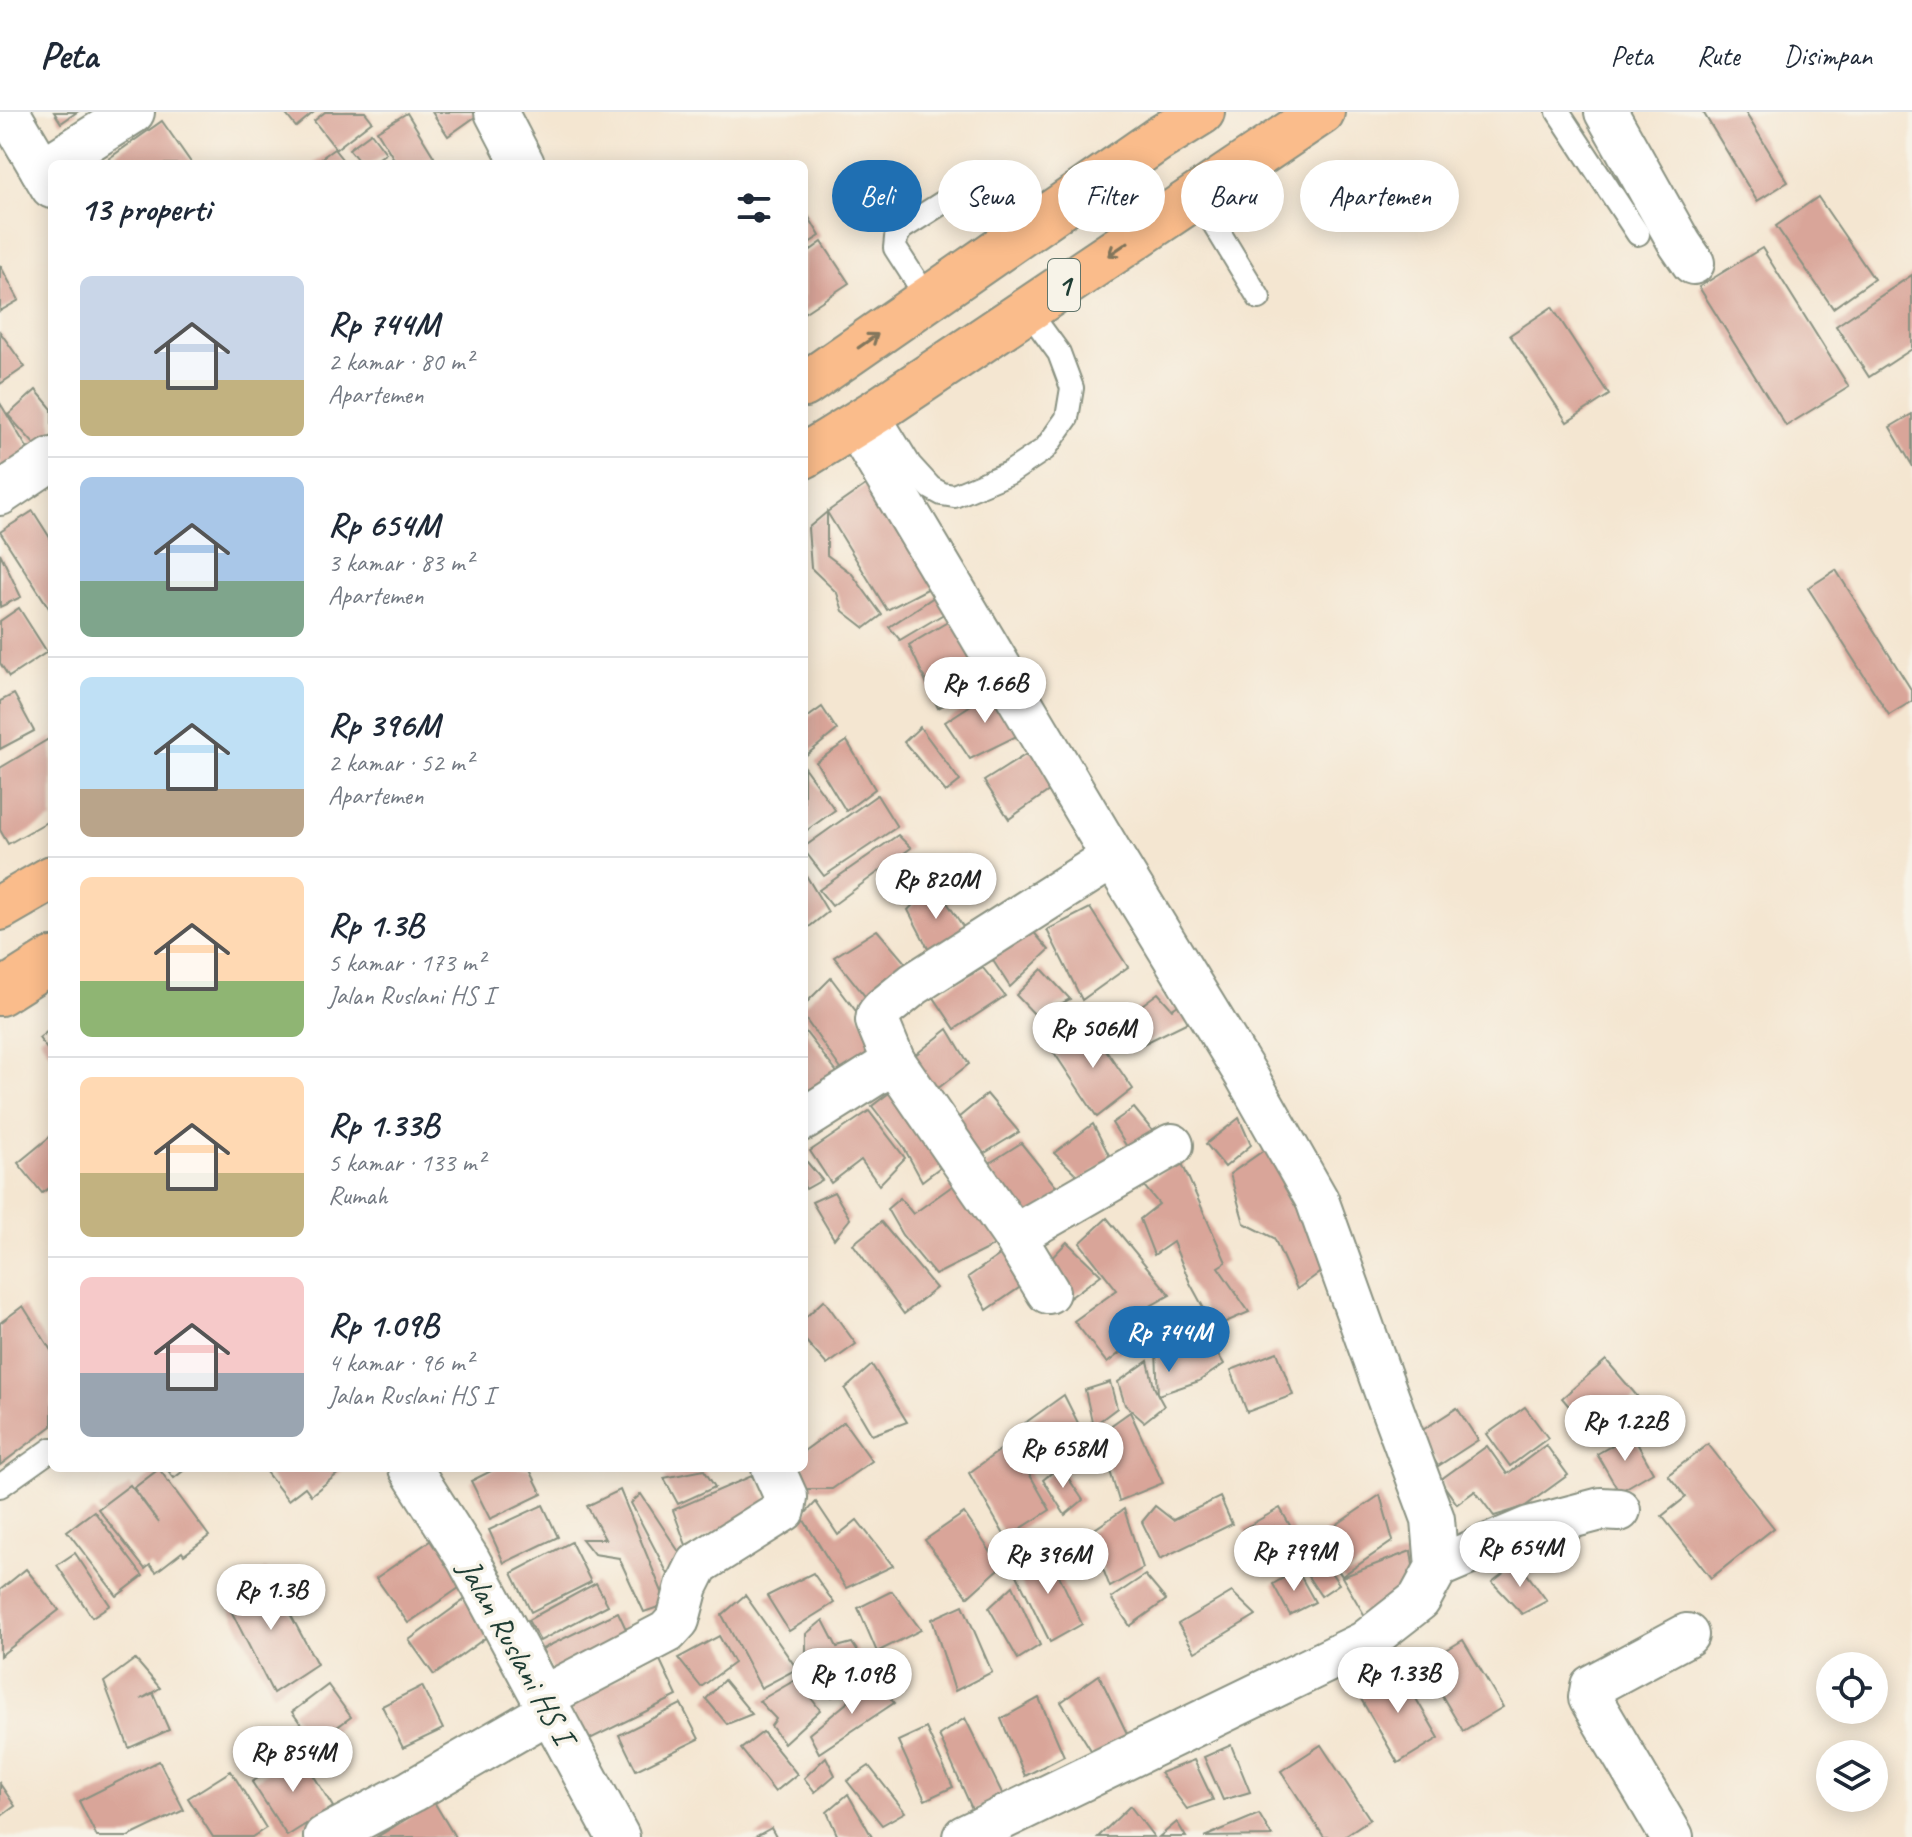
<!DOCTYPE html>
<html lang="id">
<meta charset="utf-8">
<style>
:root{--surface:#fff;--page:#f6f6f7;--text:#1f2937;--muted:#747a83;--line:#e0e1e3;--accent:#1f6fb2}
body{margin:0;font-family:Caveat,sans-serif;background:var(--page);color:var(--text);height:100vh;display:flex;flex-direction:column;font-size:30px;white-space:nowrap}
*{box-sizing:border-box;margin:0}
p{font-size:26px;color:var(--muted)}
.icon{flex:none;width:44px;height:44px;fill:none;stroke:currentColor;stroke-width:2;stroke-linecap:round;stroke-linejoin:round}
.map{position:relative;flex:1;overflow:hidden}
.sheet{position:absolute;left:48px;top:48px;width:760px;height:1312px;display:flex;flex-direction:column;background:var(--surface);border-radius:12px;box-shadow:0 4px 20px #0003}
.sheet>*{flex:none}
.guide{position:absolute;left:832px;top:48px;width:760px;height:72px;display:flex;gap:16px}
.controls{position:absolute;left:1816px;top:1540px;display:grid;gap:16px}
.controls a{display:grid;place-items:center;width:72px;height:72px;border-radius:50%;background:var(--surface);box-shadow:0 4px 20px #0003;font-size:40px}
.price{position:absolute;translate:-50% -68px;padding:0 18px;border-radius:28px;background:#fff;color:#222;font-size:26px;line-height:52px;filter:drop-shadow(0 2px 4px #0008)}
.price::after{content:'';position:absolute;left:50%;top:48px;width:24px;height:18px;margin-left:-12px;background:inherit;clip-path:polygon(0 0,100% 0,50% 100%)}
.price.active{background:var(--accent);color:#fff}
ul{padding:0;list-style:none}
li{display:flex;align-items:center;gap:24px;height:200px;padding:0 32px}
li+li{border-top:2px solid var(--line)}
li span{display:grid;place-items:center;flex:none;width:224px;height:160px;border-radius:12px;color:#555}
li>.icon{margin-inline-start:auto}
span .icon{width:96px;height:96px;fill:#fffc;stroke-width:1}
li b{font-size:34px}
h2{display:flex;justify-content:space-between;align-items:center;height:96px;padding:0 32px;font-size:34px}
.pill{padding:0 28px;border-radius:36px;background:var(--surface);box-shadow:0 4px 20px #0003;font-size:28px;line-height:72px}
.pill.active{background:var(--accent);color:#fff}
header{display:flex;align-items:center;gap:48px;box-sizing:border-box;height:112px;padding:0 40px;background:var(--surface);border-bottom:2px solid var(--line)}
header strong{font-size:38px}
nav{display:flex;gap:44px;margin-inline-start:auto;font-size:28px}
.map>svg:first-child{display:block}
</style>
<header>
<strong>Peta</strong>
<nav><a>Peta</a><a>Rute</a><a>Disimpan</a></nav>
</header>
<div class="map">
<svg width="1912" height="1725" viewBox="0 0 1912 1725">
<rect width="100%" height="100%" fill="#f7f3e8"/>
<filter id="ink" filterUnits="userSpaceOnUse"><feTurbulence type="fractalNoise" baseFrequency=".0125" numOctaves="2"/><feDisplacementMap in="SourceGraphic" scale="16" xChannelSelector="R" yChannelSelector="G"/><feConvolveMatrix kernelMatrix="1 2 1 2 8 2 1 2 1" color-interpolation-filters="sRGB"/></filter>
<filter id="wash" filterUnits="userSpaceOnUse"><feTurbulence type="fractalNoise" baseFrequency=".006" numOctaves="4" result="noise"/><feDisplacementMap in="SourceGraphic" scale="32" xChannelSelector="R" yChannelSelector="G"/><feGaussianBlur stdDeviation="1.8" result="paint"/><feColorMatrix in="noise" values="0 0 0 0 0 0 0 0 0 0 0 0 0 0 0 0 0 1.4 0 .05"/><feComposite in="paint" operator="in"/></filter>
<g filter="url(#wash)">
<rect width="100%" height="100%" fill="#f4e6d1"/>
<g id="blocks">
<g fill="#d9a599">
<path d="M54 0H77L61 11Z"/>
<path d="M284 0H314L296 15Z"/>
<path d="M325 0H365L372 9 336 37 314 9Z"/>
<path d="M432 0H482L448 24Z"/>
<path d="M1703 0H1745L1788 70 1757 89Z"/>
<path d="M407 1 434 45 422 52H397L377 19Z"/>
<path d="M162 9 192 52H101Z"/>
<path d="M371 21 386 41 371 52H361L349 37Z"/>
<path d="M334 37 346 52H313Z"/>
<path d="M1818 85 1874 167 1833 196 1776 114Z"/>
<path d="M804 97 820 124 804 134Z"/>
<path d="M822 130 849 171 804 201V143Z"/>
<path d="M1762 136 1849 275 1786 314 1699 175Z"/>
<path d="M0 153 19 188 0 199Z"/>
<path d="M1912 163V237L1869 265 1836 214Z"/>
<path d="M1552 195 1609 283 1567 310 1510 223Z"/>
<path d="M0 220 25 255 0 272Z"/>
<path d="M36 278 52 297V335L43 342 8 303Z"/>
<path d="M0 291 35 349 0 371Z"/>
<path d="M1912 302V353L1890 315Z"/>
<path d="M870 370 937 472 887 498 827 400V443L852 462 882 503 865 516 843 499 837 481 811 456 808 416 827 400Z"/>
<path d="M33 399 52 429V494L49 496 0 420Z"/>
<path d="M0 441 21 485 0 495Z"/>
<path d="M1836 458 1912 579V589L1889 603 1808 476Z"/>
<path d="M937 483 947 500 900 528 889 515Z"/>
<path d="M19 496 47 540 9 565 0 551V509Z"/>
<path d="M951 508 993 564 938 596 909 533Z"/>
<path d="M997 576 1027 619 970 647 945 610Z"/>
<path d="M14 582 34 619 0 637V589Z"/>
<path d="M822 595 837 618 804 645V608Z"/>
<path d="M920 615 960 669 946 680 904 630Z"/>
<path d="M52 625V707L8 732 0 718V656Z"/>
<path d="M847 629 875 677 846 699 816 650Z"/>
<path d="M1033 638 1053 676 1009 707 984 669Z"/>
<path d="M804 655 835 698 806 719 804 717Z"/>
<path d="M877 683 897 715 824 764 804 738V735Z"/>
<path d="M898 723 911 736 832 794 819 778Z"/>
<path d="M804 760 828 800 804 819Z"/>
<path d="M934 771 966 819 933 846 908 798Z"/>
<path d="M1090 796 1128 855 1082 888 1047 818Z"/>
<path d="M877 818 914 861 872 893 834 845Z"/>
<path d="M1032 818 1049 838 1010 875 992 847Z"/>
<path d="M983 856 1005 884 955 917 933 884Z"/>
<path d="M1042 857 1070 887 1037 905 1016 883Z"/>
<path d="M831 866 889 943 848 967 804 905V893Z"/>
<path d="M1158 881 1172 897 1180 892 1190 909 1133 937 1120 909Z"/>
<path d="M1088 912 1133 977 1097 1005 1053 939Z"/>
<path d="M52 916V944L39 926Z"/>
<path d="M948 917 969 952 932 981 914 944Z"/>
<path d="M804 918 842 967 804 983Z"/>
<path d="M897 975 955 1044 922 1069 903 1034 872 994Z"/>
<path d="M987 982 1019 1020 975 1047 952 1011Z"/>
<path d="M1134 996 1160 1028 1132 1043 1112 1011Z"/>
<path d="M869 999 905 1046 879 1073 861 1048 831 1071 810 1039Z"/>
<path d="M1239 1006 1251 1033 1225 1055 1206 1032Z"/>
<path d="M1093 1012 1111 1047 1082 1068 1054 1041Z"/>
<path d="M52 1023V1074L42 1081 18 1051Z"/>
<path d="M1021 1031 1062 1082 1022 1109 985 1054Z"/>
<path d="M1270 1034 1333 1151 1297 1177 1274 1126 1244 1111 1230 1062Z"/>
<path d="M1180 1047 1226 1150 1218 1155 1249 1200 1214 1215 1190 1171 1173 1130 1154 1143 1140 1107 1159 1092 1144 1074Z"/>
<path d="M807 1050 822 1068 806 1077 804 1074V1051Z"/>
<path d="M965 1065 1001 1130 935 1163 902 1123 887 1097 900 1086 913 1102Z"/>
<path d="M834 1080 850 1107 834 1127 812 1090Z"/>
<path d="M1107 1106 1170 1183 1136 1202 1149 1218 1107 1251 1074 1209 1117 1178 1080 1131Z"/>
<path d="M881 1110 936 1176 904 1202 853 1132Z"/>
<path d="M1067 1130 1101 1163 1064 1190 1040 1158Z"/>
<path d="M1010 1136 1032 1167 987 1198 968 1165Z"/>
<path d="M824 1188 856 1232 827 1253 804 1227V1207Z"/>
<path d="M23 1194 52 1240V1314L0 1353V1211Z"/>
<path d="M1204 1220 1224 1252 1199 1269 1158 1283 1164 1294 1144 1310 1125 1293 1118 1270 1148 1249 1154 1275 1158 1283 1156 1240Z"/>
<path d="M1277 1240 1293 1283 1247 1300 1231 1258Z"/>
<path d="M1606 1248 1637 1284 1592 1321 1562 1286Z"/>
<path d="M872 1253 907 1310 872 1323 845 1277Z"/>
<path d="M1110 1270 1117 1296 1093 1314 1085 1278Z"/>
<path d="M1064 1283 1096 1347 1073 1358 1062 1347 1047 1356 1025 1311Z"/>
<path d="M1525 1295 1548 1326 1510 1354 1487 1322Z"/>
<path d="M1457 1296 1478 1328 1438 1354 1418 1321Z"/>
<path d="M1130 1300 1163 1371 1119 1389 1099 1322Z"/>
<path d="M844 1310 872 1349 832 1377H802L780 1356H804V1339Z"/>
<path d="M1632 1322 1653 1360 1619 1380 1597 1342Z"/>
<path d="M1011 1330 1050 1398 1006 1426 969 1361Z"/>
<path d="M1708 1332 1774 1416 1711 1466 1662 1404 1686 1385 1668 1363Z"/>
<path d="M1546 1333 1568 1363 1524 1395 1494 1404 1475 1379 1457 1392 1440 1368 1487 1334 1507 1362Z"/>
<path d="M1060 1354 1083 1388 1065 1403 1043 1368Z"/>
<path d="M166 1356H187L174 1366Z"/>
<path d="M271 1356H345L311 1383 305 1375 288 1388 266 1360Z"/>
<path d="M497 1356H529L542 1382 490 1407 471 1369Z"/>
<path d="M159 1357 209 1424 184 1443 182 1440 156 1460 150 1453 145 1457 98 1397 130 1373 159 1411 134 1376Z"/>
<path d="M704 1358 715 1375 678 1392 664 1366Z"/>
<path d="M754 1363 770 1397 686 1433 673 1398Z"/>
<path d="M620 1378 667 1492 644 1500 619 1446 594 1442 582 1427H605L587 1394Z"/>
<path d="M641 1382 687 1452 670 1466 631 1391Z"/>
<path d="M1380 1383 1393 1429 1342 1464 1317 1426Z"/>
<path d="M1220 1385 1232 1412 1160 1447 1142 1410 1155 1394 1173 1408Z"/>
<path d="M816 1390 838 1423 857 1408 893 1454 846 1476 802 1405Z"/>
<path d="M543 1393 558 1425 504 1451 489 1418Z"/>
<path d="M1280 1396 1304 1438 1268 1459 1243 1417Z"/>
<path d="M1124 1397 1143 1456 1110 1475 1089 1421Z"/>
<path d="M94 1399 143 1464 117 1484 67 1419Z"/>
<path d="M964 1401 1001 1455 968 1485 925 1428Z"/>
<path d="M443 1420 475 1465 408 1511 376 1466Z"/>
<path d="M571 1430 591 1470 531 1500 512 1461Z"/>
<path d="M1316 1439 1339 1472 1321 1484 1299 1451Z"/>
<path d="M1411 1439 1416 1474 1365 1504 1342 1465Z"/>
<path d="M1048 1440 1082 1512 1050 1530 1013 1455Z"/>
<path d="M75 1441 110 1493 92 1505 57 1453Z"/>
<path d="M1518 1450 1547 1489 1522 1502 1492 1470Z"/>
<path d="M26 1457 59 1498 0 1544V1478Z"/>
<path d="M266 1457 317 1552 273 1581 225 1487Z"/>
<path d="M1297 1458 1315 1490 1290 1503 1273 1472Z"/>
<path d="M813 1461 834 1491 789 1519 767 1484Z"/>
<path d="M1145 1463 1166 1488 1130 1514 1111 1486Z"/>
<path d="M596 1471 608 1493 540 1529 528 1508Z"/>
<path d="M1013 1474 1040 1533 1018 1547 989 1496Z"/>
<path d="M892 1479 921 1518 877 1540 858 1496Z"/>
<path d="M1232 1480 1256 1503 1195 1540 1178 1512Z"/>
<path d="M474 1481 499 1516 434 1563 409 1528Z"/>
<path d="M745 1483 797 1557 761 1576 722 1503Z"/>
<path d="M963 1493 992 1560 955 1579 932 1507Z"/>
<path d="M618 1500 633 1532 557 1567 542 1537Z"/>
<path d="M823 1508 837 1535 852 1531 871 1560 832 1585 806 1546V1522Z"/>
<path d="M719 1524 734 1551 701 1575 678 1546Z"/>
<path d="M1463 1528 1503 1595 1463 1619 1423 1552Z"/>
<path d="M659 1546 677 1584 586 1629 568 1592Z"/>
<path d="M135 1547 160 1576 141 1587 153 1581 169 1618 129 1636 104 1570Z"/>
<path d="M1398 1556 1439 1626 1398 1651 1357 1580Z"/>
<path d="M1099 1563 1131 1630 1094 1643 1061 1590Z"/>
<path d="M797 1567 820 1598 784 1631 771 1614 776 1607 759 1589Z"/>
<path d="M876 1567 894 1591 819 1641 809 1622Z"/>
<path d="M724 1568 752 1602 727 1612 706 1587Z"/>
<path d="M328 1573 351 1605 315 1631 292 1600Z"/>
<path d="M422 1574 443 1617 403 1636 382 1594Z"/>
<path d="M1039 1586 1064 1644 1025 1664 1001 1607Z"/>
<path d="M681 1592 699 1627 636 1658 619 1623Z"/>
<path d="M965 1606 1004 1685 973 1699 939 1623Z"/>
<path d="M926 1616 953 1675 925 1688 898 1629Z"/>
<path d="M763 1620 797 1662 775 1680 741 1637Z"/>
<path d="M1231 1633 1250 1680 1223 1688 1204 1645Z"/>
<path d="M1321 1633 1370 1707 1343 1725H1324L1281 1659Z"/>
<path d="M299 1640 333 1695 287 1724 252 1670Z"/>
<path d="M826 1645 835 1663 815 1680 804 1666Z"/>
<path d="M1194 1648 1213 1688 1187 1697 1160 1661Z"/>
<path d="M159 1649 184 1698 128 1725H97L79 1689Z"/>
<path d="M869 1654 905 1700 882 1713 847 1669Z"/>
<path d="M231 1659 266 1716 252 1725H213L188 1686Z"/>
<path d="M0 1672 15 1694 0 1705Z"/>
<path d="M848 1682 872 1725H838L827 1700Z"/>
<path d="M434 1690 455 1725H377Z"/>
<path d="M1130 1694 1154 1725H1098Z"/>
<path d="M1259 1702 1272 1724 1204 1725Z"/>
<path d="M1177 1710 1186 1725H1159Z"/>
<path d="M771 1716 776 1725H755Z"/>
</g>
</g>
</g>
<g filter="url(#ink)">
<use href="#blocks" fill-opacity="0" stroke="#8a9282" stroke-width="2"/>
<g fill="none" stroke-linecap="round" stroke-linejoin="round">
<g stroke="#8a9282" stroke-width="26">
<g id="service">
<path d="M1558 0 1638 122"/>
<path d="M1197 84 1259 186"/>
<path d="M928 187 895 136 896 126 901 117 972 72C976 71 980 68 984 68 998 69 1023 104 1032 115"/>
<path d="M877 299 910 353 931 376 942 382 954 384 1009 361 1045 337 1067 306 1072 276 1059 241 1027 197"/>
<path d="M0 1374 52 1337"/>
</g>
</g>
<g stroke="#8a9282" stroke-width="46">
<g id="minor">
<path d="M8 0 52 75"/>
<path d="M496 0 523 52"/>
<path d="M1606 0 1680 132 1693 151"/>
<path d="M42 58 133 0"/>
<path d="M855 312 1113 745 1246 963 1317 1088 1388 1286 1433 1407 1437 1455 1419 1488 1364 1531 964 1725"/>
<path d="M0 382 52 347"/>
<path d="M894 950 877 909 878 903 883 897 914 872 1113 745"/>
<path d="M804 1007 894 950 1014 1124 1048 1180"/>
<path d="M1014 1124 1172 1033"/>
<path d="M410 1356 468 1447 618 1725"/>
<path d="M1437 1455 1529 1416 1601 1397 1619 1398"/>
<path d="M543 1585 667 1520 678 1508 687 1474 698 1452 784 1398 786 1385 773 1356"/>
<path d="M325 1725 412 1679 550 1599"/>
<path d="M1672 1725 1590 1586 1592 1574 1687 1523"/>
</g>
</g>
<g stroke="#8a9282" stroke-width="48">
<g id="trunk">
<path d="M804 273 1157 28 1202 0"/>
<path d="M804 344 877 299 1322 0"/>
<path d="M0 796 52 766"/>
<path d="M0 881 52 848"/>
</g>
</g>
<use href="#service" stroke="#fff" stroke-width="22"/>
<use href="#minor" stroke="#fff" stroke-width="42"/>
<use href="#trunk" stroke="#fabc8b" stroke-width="44"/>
</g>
<defs><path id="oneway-shaft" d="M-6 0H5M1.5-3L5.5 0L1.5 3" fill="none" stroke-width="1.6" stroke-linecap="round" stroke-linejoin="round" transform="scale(2)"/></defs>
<g stroke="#82765b">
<use href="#oneway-shaft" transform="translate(1118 137) rotate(146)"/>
<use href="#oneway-shaft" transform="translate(868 229) rotate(-35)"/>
</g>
</g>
<g text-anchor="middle" stroke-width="7" stroke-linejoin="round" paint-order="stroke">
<rect fill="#f7f3e8" stroke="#60746a" stroke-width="2" x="1048" y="147" width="32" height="52" rx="6"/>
<g font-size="30" font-weight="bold" fill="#1f3d34">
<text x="1064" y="183">1</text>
</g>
<g font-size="32" fill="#1f3d34" stroke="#f7f3e8">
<text transform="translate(517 1539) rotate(61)" y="11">Jalan Ruslani HS I</text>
</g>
</g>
</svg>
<div class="controls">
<a><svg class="icon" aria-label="locate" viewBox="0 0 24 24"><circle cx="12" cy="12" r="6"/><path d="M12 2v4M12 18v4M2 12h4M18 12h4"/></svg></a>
<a><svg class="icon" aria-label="layers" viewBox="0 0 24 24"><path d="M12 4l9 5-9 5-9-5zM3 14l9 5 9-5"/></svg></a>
</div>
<b class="price" style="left:985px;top:613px">Rp 1.66B</b>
<b class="price" style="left:936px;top:809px">Rp 820M</b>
<b class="price" style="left:1093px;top:958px">Rp 506M</b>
<b class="price active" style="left:1169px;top:1262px">Rp 744M</b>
<b class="price" style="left:1625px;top:1351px">Rp 1.22B</b>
<b class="price" style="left:1063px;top:1378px">Rp 658M</b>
<b class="price" style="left:1520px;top:1477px">Rp 654M</b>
<b class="price" style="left:1294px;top:1481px">Rp 799M</b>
<b class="price" style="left:1048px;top:1484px">Rp 396M</b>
<b class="price" style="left:271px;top:1520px">Rp 1.3B</b>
<b class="price" style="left:1398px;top:1603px">Rp 1.33B</b>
<b class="price" style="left:852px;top:1604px">Rp 1.09B</b>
<b class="price" style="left:293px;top:1682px">Rp 854M</b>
<div class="guide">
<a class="pill active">Beli</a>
<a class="pill">Sewa</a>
<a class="pill">Filter</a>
<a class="pill">Baru</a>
<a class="pill">Apartemen</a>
</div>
<section class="sheet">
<h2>13 properti<svg class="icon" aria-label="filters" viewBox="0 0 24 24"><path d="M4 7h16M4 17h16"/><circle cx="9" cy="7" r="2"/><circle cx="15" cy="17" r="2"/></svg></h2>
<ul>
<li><span style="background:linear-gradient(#c9d6e8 65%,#c2b280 0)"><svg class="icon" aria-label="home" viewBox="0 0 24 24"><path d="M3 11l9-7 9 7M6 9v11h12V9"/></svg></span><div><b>Rp 744M</b><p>2 kamar · 80 m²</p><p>Apartemen</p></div></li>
<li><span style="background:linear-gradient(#a9c7e8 65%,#7fa58c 0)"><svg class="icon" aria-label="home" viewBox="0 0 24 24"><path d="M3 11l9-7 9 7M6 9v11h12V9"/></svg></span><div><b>Rp 654M</b><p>3 kamar · 83 m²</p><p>Apartemen</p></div></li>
<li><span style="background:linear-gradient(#bfe0f5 70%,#b9a48a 0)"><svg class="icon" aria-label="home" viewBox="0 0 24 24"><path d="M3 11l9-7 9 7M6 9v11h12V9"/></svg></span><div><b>Rp 396M</b><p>2 kamar · 52 m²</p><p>Apartemen</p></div></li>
<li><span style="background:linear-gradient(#ffd9b3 65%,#8fb573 0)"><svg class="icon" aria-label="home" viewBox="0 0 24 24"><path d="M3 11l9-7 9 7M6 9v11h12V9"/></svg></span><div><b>Rp 1.3B</b><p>5 kamar · 173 m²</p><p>Jalan Ruslani HS I</p></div></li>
<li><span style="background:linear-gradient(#ffd9b3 60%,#c2b280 0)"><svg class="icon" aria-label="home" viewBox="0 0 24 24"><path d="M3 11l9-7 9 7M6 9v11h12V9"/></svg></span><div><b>Rp 1.33B</b><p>5 kamar · 133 m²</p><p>Rumah</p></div></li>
<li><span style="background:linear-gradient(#f6c9c9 60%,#9aa5b1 0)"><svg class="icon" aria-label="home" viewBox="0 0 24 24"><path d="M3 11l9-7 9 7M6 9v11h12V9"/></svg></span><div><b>Rp 1.09B</b><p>4 kamar · 96 m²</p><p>Jalan Ruslani HS I</p></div></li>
</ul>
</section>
</div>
